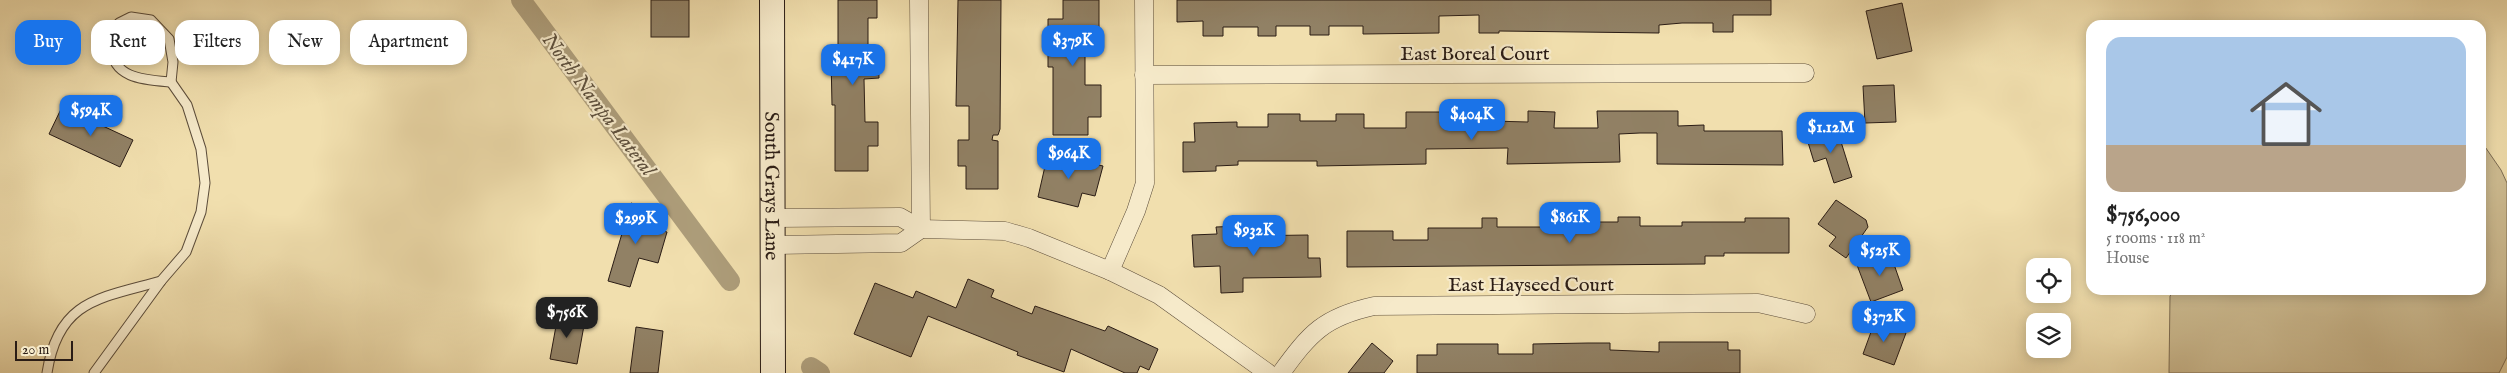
<!DOCTYPE html>
<meta charset="utf-8">
<style>
:root{--surface:#fff;--page:#f6f6f6;--text:#222;--muted:#767676;--accent:#1a73e8}
body{margin:0;font-family:"IM FELL English",serif;background:var(--page);color:var(--text);height:100vh;display:flex;flex-direction:column;font-size:19px;white-space:nowrap}
*{box-sizing:border-box;margin:0}
p{font-size:16px;color:var(--muted)}
.icon{flex:none;width:28px;height:28px;fill:none;stroke:currentColor;stroke-width:2;stroke-linecap:round;stroke-linejoin:round}
.map{position:relative;flex:1;overflow:hidden}
.details{position:absolute;left:2086px;top:20px;width:400px;height:275px;display:flex;flex-direction:column;background:var(--surface);border-radius:15px;box-shadow:0 2px 12px #0003}
.details>*{flex:none}
.hud{position:absolute;left:15px;top:20px;width:475px;height:45px;display:flex;gap:10px}
.controls{position:absolute;left:2026px;top:258px;display:grid;gap:10px}
.controls a{display:grid;place-items:center;width:45px;height:45px;border-radius:10px;background:var(--surface);box-shadow:0 2px 12px #0003;font-size:25px}
.scale{position:absolute;left:15px;bottom:12px;width:58px;box-sizing:border-box;padding-left:5px;border:2px solid #2a1c15;border-top:0;font-size:14px;line-height:18px;white-space:nowrap;color:#2a1c15;-webkit-text-stroke:4px #f6eaca;paint-order:stroke}
.price{position:absolute;translate:-50% -42px;padding:0 11px;border-radius:10px;background:var(--accent);color:#fff;font-size:16px;line-height:32px;filter:drop-shadow(0 1px 2px #0008)}
.price::after{content:'';position:absolute;left:50%;top:30px;width:15px;height:11px;margin-left:-8px;background:inherit;clip-path:polygon(0 0,100% 0,50% 100%)}
.price.selected{background:#222;color:#fff}
ul{padding:0;list-style:none}
li{display:grid;align-content:center;gap:10px;height:265px;padding:0 20px}
li span{display:grid;place-items:center;height:155px;border-radius:15px;color:#555}
li>.icon{margin-inline-start:auto}
span .icon{width:90px;height:90px;fill:#fffc;stroke-width:1}
li b{font-size:21px}
.pill{padding:0 18px;border-radius:15px;background:var(--surface);box-shadow:0 2px 12px #0003;font-size:18px;line-height:45px}
.pill.selected{background:var(--accent);color:#fff}
.map>svg:first-child{display:block}
</style>
<div class="map">
<svg width="2507" height="373" viewBox="0 0 2507 373">
<rect width="100%" height="100%" fill="#f1dfae"/>
<filter id="stains"><feTurbulence type="fractalNoise" baseFrequency=".004" numOctaves="4"/><feColorMatrix values="0 0 0 0 .2 0 0 0 0 .09 0 0 0 0 .02 0 0 0 .5 -.17"/></filter>
<radialGradient id="worn" r=".72"><stop offset=".6" stop-color="#630" stop-opacity="0"/><stop offset="1" stop-color="#630" stop-opacity=".3"/></radialGradient>
<path fill="#cfbe94" stroke="#7c6d54" d="M2481 141 2501 170 2507 183V357L2499 373H2169L2170 296 2175 290H2481Z"/>
<g fill="none" stroke-linecap="round" stroke-linejoin="round">
<g stroke="#ad9d7a" stroke-width="20">
<path d="M521 0 730 281"/>
<path d="M811 367 820 373"/>
</g>
</g>
<g fill="#918165" stroke="#2a1c15">
<rect x="651" y="0" width="38" height="37"/>
<path d="M838 0H877V18H868V56H878L879 78 864 79 865 122H878V146H868V171H835V105H832L831 57H838Z"/>
<path d="M958 0H1001L1000 129 998 135H993L992 140 998 141V189H966V166H958V140H969V106H956Z"/>
<path d="M1063 0H1099V42H1085V85H1101V117H1088V135H1053V67H1048V19H1063Z"/>
<path d="M1177 0H1771V15H1733V32H1713V23H1682L1659 25V33L1499 31V33H1479V15L1439 16V33L1363 34V26H1329V35H1310V26H1276V36H1258V27H1223V36H1203V21L1177 22Z"/>
<path d="M1902 3 1912 51 1877 59 1866 11Z"/>
<path d="M1894 85 1896 122 1865 123 1863 86Z"/>
<path d="M62 107 133 140 120 167 49 134Z"/>
<path d="M1528 111 1555 112 1554 128H1598L1597 111H1678V126L1704 125V131H1782L1783 165 1657 164V133H1640L1619 134 1620 162 1507 164 1508 148 1426 149V164L1317 166V161H1238V165L1216 166V171L1183 172V142H1195L1194 123 1237 122V127H1268V114H1300V121H1336V114H1364V128H1406V112H1491V121L1528 122Z"/>
<path d="M1837 129 1852 177 1834 183 1826 158 1814 162 1807 139Z"/>
<path d="M1048 153 1103 166 1095 196 1082 193 1078 207 1038 197Z"/>
<path d="M1836 200 1866 220 1868 227 1846 258 1829 246 1836 237 1818 224Z"/>
<path d="M631 203 653 210 648 227 667 232 658 263 639 258 630 287 608 281Z"/>
<path d="M1618 217H1640V226H1682V222H1745V218H1789V253H1724V256H1705V264L1347 267V231H1393V240H1428V228H1482V218H1497V227H1553V222H1618Z"/>
<path d="M1241 226V236L1308 235V258H1320L1321 277 1243 278V292L1221 293 1220 266 1194 267 1192 235 1217 234 1216 227Z"/>
<path d="M1890 253 1903 290 1871 302 1857 265Z"/>
<path d="M968 279 994 290 991 297 1032 314 1035 306 1105 331 1108 326 1158 349 1149 370 1140 366 1137 373H1125L1071 349 1064 372 1017 355 1018 352 928 316 911 357 854 334 875 283 913 298 916 291 956 308Z"/>
<path d="M558 315 585 320 577 364 550 359Z"/>
<path d="M1875 321 1906 333 1894 365 1863 354Z"/>
<path d="M636 327 663 331 658 373H630Z"/>
<path d="M1659 342H1728V350H1740V373H1417V355H1437V344H1498V354H1533V344L1588 343H1610V350L1659 352Z"/>
<path d="M1372 343 1393 361 1384 373H1348Z"/>
</g>
<g fill="none" stroke-linecap="round" stroke-linejoin="round">
<g stroke="#5c4d3b" stroke-width="11">
<g id="lane">
<path d="M131 17 151 20 169 39 173 62 171 82C146 80 111 79 112 46 112 39 116 30 119 23Z"/>
<path d="M47 373C58 300 100 298 161 281"/>
<path d="M94 373 161 281 186 252 201 212 205 183 201 149 187 105 171 82"/>
</g>
</g>
<g stroke="#5c4d3b" stroke-width="19">
<g id="street">
<path d="M919 0 921 229 1005 231 1029 238 1110 271 1159 295 1268 373"/>
<path d="M1144 75 1805 73"/>
<path d="M774 245 901 243 921 229 900 217 774 218"/>
<path d="M1110 271 1136 211 1145 183 1144 0"/>
<path d="M1281 373C1310 333 1324 317 1374 306L1758 303 1806 314"/>
</g>
</g>
<g stroke="#2a1c15" stroke-width="26">
<g id="secondary">
<path id="s1" d="M772 0 773 373"/>
</g>
</g>
<use href="#lane" stroke="#f6eaca" stroke-width="9"/>
<use href="#street" stroke="#f6eaca" stroke-width="18"/>
<use href="#secondary" stroke="#f6eaca" stroke-width="24"/>
</g>
<g text-anchor="middle" stroke-width="4.5" stroke-linejoin="round" paint-order="stroke">
<g font-size="20" fill="#2a1c15" stroke="#f6eaca">
<text x="1475" y="60">East Boreal Court</text>
<text dy="7" stroke="none"><textPath href="#s1" startOffset="186">South Grays Lane</textPath></text>
<text x="1531" y="291">East Hayseed Court</text>
</g>
<g font-size="21" font-style="italic" fill="#5e503d" stroke="#f6eaca">
<text transform="translate(599 104) rotate(53)" y="7">North Nampa Lateral</text>
</g>
</g>
<rect width="100%" height="100%" filter="url(#stains)"/>
<rect width="100%" height="100%" fill="url(#worn)"/>
</svg>
<div class="controls">
<a><svg class="icon" aria-label="locate" viewBox="0 0 24 24"><circle cx="12" cy="12" r="6"/><path d="M12 2v4M12 18v4M2 12h4M18 12h4"/></svg></a>
<a><svg class="icon" aria-label="layers" viewBox="0 0 24 24"><path d="M12 4l9 5-9 5-9-5zM3 14l9 5 9-5"/></svg></a>
</div>
<div class="scale">20 m</div>
<b class="price" style="left:1073px;top:67px">$379K</b>
<b class="price" style="left:853px;top:86px">$417K</b>
<b class="price" style="left:91px;top:137px">$594K</b>
<b class="price" style="left:1472px;top:141px">$404K</b>
<b class="price" style="left:1831px;top:154px">$1.12M</b>
<b class="price" style="left:1069px;top:180px">$964K</b>
<b class="price" style="left:1570px;top:244px">$861K</b>
<b class="price" style="left:636px;top:245px">$299K</b>
<b class="price" style="left:1254px;top:257px">$932K</b>
<b class="price" style="left:1880px;top:277px">$525K</b>
<b class="price selected" style="left:567px;top:339px">$756K</b>
<b class="price" style="left:1884px;top:343px">$372K</b>
<div class="hud">
<a class="pill selected">Buy</a>
<a class="pill">Rent</a>
<a class="pill">Filters</a>
<a class="pill">New</a>
<a class="pill">Apartment</a>
</div>
<section class="details">
<ul>
<li><span style="background:linear-gradient(#a9c7e8 70%,#b9a48a 0)"><svg class="icon" aria-label="home" viewBox="0 0 24 24"><path d="M3 11l9-7 9 7M6 9v11h12V9"/></svg></span><div><b>$756,000</b><p>5 rooms · 118 m²</p><p>House</p></div></li>
</ul>
</section>
</div>
